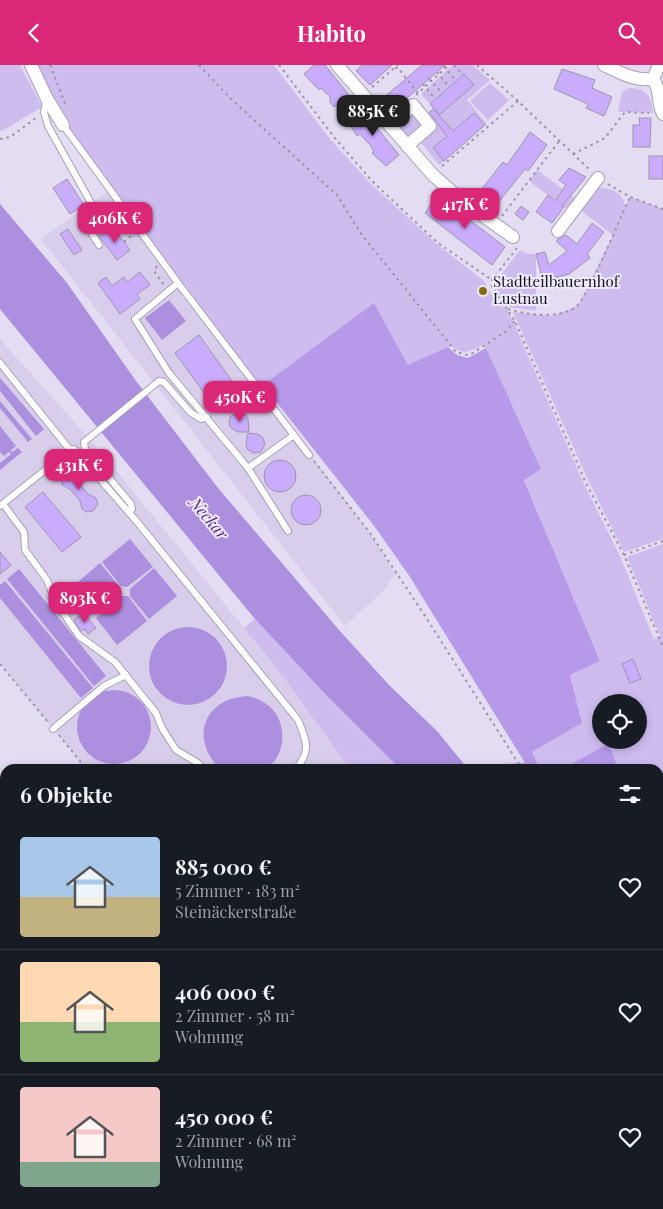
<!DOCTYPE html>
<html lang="de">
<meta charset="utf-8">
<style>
:root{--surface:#171b24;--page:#20242c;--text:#f1f3f6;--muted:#9ea1a6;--line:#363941;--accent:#db2777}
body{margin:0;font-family:"Playfair Display",serif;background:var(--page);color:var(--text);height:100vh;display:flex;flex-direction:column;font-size:19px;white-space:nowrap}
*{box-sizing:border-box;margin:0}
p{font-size:16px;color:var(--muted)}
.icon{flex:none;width:28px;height:28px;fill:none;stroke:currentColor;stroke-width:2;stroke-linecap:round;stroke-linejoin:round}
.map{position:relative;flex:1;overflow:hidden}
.panel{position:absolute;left:0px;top:699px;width:664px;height:446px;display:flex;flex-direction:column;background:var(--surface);border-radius:15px 15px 0 0;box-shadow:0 2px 8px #0003}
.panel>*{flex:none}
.controls{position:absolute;left:592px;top:629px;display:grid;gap:10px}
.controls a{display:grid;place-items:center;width:55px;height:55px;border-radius:50%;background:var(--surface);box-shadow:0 2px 8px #0003;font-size:25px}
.price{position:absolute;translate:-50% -42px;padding:0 11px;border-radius:10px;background:var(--accent);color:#fff;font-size:16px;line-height:32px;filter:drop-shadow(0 1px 2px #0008)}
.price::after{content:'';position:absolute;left:50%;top:30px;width:15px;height:11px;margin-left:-8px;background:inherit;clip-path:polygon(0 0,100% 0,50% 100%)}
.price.selected{background:#222;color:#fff}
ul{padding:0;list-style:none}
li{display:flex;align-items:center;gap:15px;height:125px;padding:0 20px}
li+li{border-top:1px solid var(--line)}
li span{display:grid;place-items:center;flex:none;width:140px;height:100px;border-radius:5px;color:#555}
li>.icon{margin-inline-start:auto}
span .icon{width:60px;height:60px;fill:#fffc;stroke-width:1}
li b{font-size:21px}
h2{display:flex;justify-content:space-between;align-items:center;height:60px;padding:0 20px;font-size:21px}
header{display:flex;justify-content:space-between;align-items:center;height:65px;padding:0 20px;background:var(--accent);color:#fff;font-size:22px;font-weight:700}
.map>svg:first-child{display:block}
</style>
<header><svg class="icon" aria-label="back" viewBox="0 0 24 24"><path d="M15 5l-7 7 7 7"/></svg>Habito<svg class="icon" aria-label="search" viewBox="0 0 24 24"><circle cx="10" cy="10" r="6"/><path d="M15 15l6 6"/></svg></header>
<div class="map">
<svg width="663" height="1144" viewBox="0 0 663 1144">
<rect width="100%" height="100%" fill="#e3dcf2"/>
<g fill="#d8ceeb">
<path d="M110 125 370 468 396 510 391 513 385 524 345 561 41 174Z"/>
<path d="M0 274 101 387 276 602 350 704H86L0 599Z"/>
</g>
<g fill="#cebcef" fill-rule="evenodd">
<path d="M0 0H20L42 42 2 66 0 65Z"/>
<path d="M31 0H274L330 74 371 119 437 179 484 216 497 239 507 245 513 256 583 417 620 491 654 574 660 571 627 492 663 479V773L659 774V704H618L609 678 568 701 538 700 532 687 582 658 570 610 600 596 524 414 541 404 484 279C471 286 465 291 451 281L408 300 374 238 259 324 63 60ZM601 638H639V675H601Z"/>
<path d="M453 0H472L490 15 467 35 487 59 485 60 474 48 433 83 444 96 439 100 419 75 443 55 439 50 473 20 464 9 430 39 421 29Z"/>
<path d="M490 18 509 35 488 55 470 36Z"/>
<path d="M629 23C647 23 651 31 653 48L618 47 622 27Z"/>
<path d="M411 47 424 60 408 74 396 61Z"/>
<path d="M537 105 580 137 572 148 529 116Z"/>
<path d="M598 123C611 122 624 128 625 142L630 132 663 144V474L624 487 588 415 513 247 552 251 578 241 613 170 580 145Z"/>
<path d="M520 185 527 189H536V246L509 242C501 235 496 227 496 216Z"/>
<path d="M255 554 329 633 400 704H350L276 602 244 563Z"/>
<path d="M659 1115 663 1124V1144H534L539 1140H659Z"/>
<path d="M237 1140H486L482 1144H232Z"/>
</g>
<g fill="#b699e8">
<path d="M374 238 408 300 448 282 457 290 468 293 486 283 541 404 524 415 600 596 570 610 582 658 532 687 538 700 568 701 609 678 618 704H496L502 699 525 698 410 512 375 462 263 320Z"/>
<path d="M663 773V1013L659 1006V774Z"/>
</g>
<g fill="#ac8fde">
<path d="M0 139 67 218 136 316 218 423 339 565 389 620 437 666 468 704H400L329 633 255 554 0 244Z"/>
<path d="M169 235 186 256 162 275 145 253Z"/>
<path d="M0 313 44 364 36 371 0 326Z"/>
<path d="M0 336 32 374 28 377 0 343Z"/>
<path d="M0 361 16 381 11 385 12 387 18 383 22 387 0 405V398L11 389 9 387 4 391 0 387Z"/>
<path d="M130 474 153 502 127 522 121 521 102 497Z"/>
<path d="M100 498 120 522 119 528 93 550 71 523Z"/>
<path d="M154 503 177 531 149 554 130 531V524Z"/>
<path d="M19 504 106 611 94 621 7 514Z"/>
<path d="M5 516 93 623 81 633 0 533V520Z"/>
<path d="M122 531H128L147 556 117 580 96 553Z"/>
<circle cx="188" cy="601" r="39"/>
<circle cx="114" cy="662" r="37"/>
<path d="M248 631C256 633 263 636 269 641 288 657 287 691 265 704H220C189 673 204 633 248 631Z"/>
<path d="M659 1006 663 1013V1124L659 1115Z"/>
</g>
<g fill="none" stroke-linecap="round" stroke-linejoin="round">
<path stroke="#ac8fde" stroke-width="3" d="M659 892 663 886"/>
</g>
<g fill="#caacfd" stroke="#9c95aa">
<path d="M314 0H325L349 30 334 42 330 37V32L321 23 319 25 304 9Z"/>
<path d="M362 0H392L370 20 356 6Z"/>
<path d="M422 0H445L391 47 381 35Z"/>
<path d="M562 4 595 15 592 23 612 32 604 51 586 43 588 39 554 24Z"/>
<path d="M464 9 474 20 439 50 453 66 474 48 485 60 444 96 433 83 447 71 429 47 434 44 439 50 430 39Z"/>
<path d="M361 43 399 90 386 101 372 88 374 87 371 81 360 69 357 71 347 55Z"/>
<path d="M639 53H651L650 82H633V60H640Z"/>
<path d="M530 67 547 80 528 106 525 104 494 143 477 130 503 97 507 100Z"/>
<rect x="649" y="91" width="14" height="23"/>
<path d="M569 103 586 112 562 141 564 142 552 158 536 147 548 130 555 136 566 120 559 115Z"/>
<path d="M67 114 84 140 70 149 53 123Z"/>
<path d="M437 130 505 182 492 200 425 148Z"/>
<path d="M521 141 529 147 523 155 515 149Z"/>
<path d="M592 158 604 167 587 189 590 193 569 209 543 216 536 189 545 187 549 200 567 186 556 176 558 174 566 170 577 179Z"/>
<path d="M68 164 82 185 74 190 60 169Z"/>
<path d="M109 164 111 166 114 164 130 185 117 195 99 171Z"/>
<path d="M140 207 150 220 137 229 140 234 120 249 98 218 106 212 112 221 124 212 127 217Z"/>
<path d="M199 270 237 323 213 340 175 288Z"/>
<path d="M239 347 245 349 248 353 249 367H238L230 362 229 356 231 351Z"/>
<path d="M248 368 258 369 263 373 265 379 261 387 253 388 247 384 246 377Z"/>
<circle cx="280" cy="411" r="16"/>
<path d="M66 406 75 407 78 411V417L88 429 96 433 98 439 93 446 87 447 82 444 80 436 70 424 62 420 61 412Z"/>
<path d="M43 427 81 472 62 487 25 442Z"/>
<circle cx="306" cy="445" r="15"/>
<path d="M0 487 11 500 0 509Z"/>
<path d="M84 548 96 563 88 569 84 564 81 566 74 555Z"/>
<path d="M633 594 641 614 630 618 622 599Z"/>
</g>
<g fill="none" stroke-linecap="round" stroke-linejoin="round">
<g stroke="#a8a1b6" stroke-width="8">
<g id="service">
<path d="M46 36 44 47 48 61 91 138 89 164 99 180"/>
<path d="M63 60 178 218 309 390"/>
<path d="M178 218 135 254 169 308 248 403 294 370"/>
<path d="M0 298 70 385 0 441"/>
<path d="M70 385 74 384 138 458 298 655C307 676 311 686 296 704"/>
<path d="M248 403 288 466"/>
<path d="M3 439 24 467 25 485 47 515 56 537 79 571 115 597 156 648 162 663 176 685 198 698 203 704"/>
<path d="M129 447 132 444 131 439 85 384 84 377 159 316 164 317 190 347 201 354 207 352"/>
<path d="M53 664 104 621 126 610"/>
</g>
</g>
<g stroke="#a8a1b6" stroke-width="14">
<g id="minor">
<path d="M31 0 47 34 63 60"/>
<path d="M337 0 432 109 461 135 513 172"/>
<path d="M604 0C621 8 634 16 653 14L659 0"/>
<path d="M653 14C661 24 657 38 663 49"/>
<path d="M390 61 413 40 430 61 407 81"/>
<path d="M558 166 598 113"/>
</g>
</g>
<g stroke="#9a94a5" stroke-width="2" stroke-dasharray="2.5 4" stroke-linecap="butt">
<path d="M50 0 66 41"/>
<path d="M199 0 232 35 337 130 362 170 456 287 467 290 473 288 506 266 515 256"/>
<path d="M279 0 334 72 372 116 438 178 492 215"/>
<path d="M454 0 463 10"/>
<path d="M477 0 518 36 591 106"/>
<path d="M444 1 456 16"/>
<path d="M395 3H398L418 28"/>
<path d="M437 7 449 22"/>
<path d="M429 14 442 28"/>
<path d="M423 19 435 34"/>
<path d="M372 22 398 0"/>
<path d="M416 30 449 0"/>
<path d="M0 74 10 72 36 53"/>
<path d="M573 89 605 73 625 47 649 48"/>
<path d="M442 101 518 36"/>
<path d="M608 119 630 132 663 144"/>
<path d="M502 151 560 75"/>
<path d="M124 177 133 169"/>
<path d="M517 183 492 215V222L515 256 585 416 624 490 663 582"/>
<path d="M157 201 154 206 164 220"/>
<path d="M508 244C527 250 559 254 576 242 587 234 621 151 630 132"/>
<path d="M314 396 370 468 429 557 522 704"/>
<path d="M624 490 663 476"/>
<path d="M0 599 48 657"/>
<path d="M59 670 86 704"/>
<path d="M0 909 5 915"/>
<path d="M659 928 663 926"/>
<path d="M659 947 663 957"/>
<path d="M190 1140 194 1144"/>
<path d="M436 1140 439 1144"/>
<path d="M225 1144 230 1140"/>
</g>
<use href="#service" stroke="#fff" stroke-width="6"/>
<use href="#minor" stroke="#fff" stroke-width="12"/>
</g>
<circle fill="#886d0c" stroke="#efeafc" stroke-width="2" cx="483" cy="226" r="5"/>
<g text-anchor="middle" stroke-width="4" stroke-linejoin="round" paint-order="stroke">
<g font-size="15" fill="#131018" stroke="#efeafc" text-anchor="start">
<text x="493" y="222">Stadtteilbauernhof<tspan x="493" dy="17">Lustnau</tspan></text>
</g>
<g font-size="16" font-style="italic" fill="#532985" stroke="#efeafc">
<text transform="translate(209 453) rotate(50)" y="6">Neckar</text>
</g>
</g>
</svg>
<div class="controls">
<a><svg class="icon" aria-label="locate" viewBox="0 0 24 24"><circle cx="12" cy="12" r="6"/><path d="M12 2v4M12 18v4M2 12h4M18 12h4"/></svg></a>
</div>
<b class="price selected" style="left:373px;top:72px">885K €</b>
<b class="price" style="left:465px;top:165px">417K €</b>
<b class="price" style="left:115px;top:179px">406K €</b>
<b class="price" style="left:240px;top:358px">450K €</b>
<b class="price" style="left:79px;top:426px">431K €</b>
<b class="price" style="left:85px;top:559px">893K €</b>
<section class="panel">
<h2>6 Objekte<svg class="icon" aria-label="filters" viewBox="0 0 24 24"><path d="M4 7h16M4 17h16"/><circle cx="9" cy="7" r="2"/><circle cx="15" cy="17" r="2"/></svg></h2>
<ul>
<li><span style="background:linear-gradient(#a9c7e8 60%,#c2b280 0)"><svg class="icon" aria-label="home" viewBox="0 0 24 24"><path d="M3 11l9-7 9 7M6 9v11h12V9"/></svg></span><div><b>885 000 €</b><p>5 Zimmer · 183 m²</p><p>Steinäckerstraße</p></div><svg class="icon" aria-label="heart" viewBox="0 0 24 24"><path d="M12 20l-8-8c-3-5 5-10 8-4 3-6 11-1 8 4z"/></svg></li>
<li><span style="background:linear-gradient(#ffd9b3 60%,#8fb573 0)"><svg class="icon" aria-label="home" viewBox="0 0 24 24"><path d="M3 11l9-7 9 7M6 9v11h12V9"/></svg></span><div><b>406 000 €</b><p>2 Zimmer · 58 m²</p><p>Wohnung</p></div><svg class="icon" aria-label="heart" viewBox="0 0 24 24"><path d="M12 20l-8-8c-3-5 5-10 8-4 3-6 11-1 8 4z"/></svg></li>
<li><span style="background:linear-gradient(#f6c9c9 75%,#7fa58c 0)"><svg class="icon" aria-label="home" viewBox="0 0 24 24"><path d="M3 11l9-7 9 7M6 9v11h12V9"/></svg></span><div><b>450 000 €</b><p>2 Zimmer · 68 m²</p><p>Wohnung</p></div><svg class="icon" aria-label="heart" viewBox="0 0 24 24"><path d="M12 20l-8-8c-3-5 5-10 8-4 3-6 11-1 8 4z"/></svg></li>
</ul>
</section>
</div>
